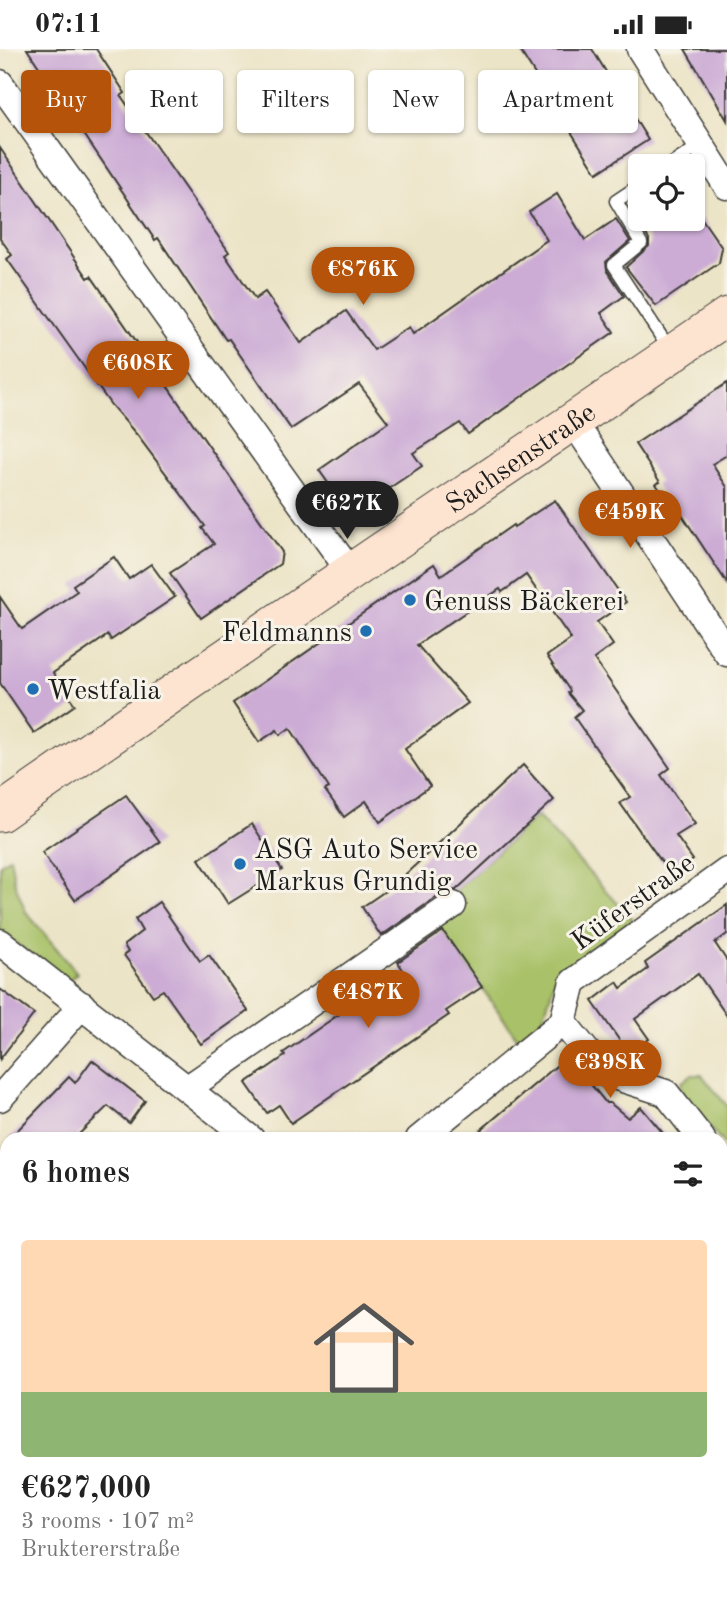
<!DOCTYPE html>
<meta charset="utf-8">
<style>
:root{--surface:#fff;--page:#f2f2f2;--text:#222;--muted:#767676;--line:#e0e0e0;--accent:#b45309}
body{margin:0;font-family:"Old Standard TT",serif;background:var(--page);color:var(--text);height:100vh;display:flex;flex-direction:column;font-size:26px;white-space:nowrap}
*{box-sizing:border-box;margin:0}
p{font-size:23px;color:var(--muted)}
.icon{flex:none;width:38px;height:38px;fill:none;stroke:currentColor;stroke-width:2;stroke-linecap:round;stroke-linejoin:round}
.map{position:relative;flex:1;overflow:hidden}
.sheet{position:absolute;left:0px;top:1083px;width:728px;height:471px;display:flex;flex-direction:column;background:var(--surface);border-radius:21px 21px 0 0;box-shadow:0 2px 5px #0004}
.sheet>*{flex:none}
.guide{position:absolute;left:21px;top:21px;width:686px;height:63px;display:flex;gap:14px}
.controls{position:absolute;left:628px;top:105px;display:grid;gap:14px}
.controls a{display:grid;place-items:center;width:77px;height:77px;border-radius:7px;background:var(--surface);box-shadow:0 2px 5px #0004;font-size:35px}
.price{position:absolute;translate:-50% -60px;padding:0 16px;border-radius:24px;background:var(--accent);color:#fff;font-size:23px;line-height:46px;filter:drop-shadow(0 2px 4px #0008)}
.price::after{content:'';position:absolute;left:50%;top:42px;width:21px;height:16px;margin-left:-10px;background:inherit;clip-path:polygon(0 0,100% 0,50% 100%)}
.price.active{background:#222;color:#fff}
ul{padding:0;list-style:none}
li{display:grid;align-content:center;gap:14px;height:371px;padding:0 21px}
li+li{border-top:2px solid var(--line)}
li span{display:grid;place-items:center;height:217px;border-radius:7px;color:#555}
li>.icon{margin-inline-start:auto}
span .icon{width:126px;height:126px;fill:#fffc;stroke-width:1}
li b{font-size:30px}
h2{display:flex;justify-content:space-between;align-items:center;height:84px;padding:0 21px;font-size:30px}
.pill{padding:0 24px;border-radius:7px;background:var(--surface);box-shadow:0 2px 5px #0004;font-size:24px;line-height:63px}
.pill.active{background:var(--accent);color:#fff}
.status{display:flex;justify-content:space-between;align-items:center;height:49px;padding:0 35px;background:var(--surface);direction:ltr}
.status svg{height:19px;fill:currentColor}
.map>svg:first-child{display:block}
</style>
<div class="status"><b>07:11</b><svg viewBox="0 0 49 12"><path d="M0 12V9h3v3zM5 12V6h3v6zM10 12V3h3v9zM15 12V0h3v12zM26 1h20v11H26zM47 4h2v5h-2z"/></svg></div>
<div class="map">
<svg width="727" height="1553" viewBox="0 0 727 1553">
<rect width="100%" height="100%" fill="#f7f3e8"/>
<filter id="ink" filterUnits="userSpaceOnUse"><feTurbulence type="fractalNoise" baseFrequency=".0143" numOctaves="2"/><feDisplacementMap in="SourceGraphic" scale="14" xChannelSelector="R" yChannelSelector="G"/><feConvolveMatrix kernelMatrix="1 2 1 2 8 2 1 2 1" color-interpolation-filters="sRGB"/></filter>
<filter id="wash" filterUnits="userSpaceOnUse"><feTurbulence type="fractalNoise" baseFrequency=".00686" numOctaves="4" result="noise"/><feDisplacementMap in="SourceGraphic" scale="28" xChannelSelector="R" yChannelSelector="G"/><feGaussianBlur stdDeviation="1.57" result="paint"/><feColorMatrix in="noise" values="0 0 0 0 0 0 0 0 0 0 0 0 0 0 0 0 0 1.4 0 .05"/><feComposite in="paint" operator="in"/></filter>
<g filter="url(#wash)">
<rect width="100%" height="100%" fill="#ece4c6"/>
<g fill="#a9c167" stroke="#626e42" stroke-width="2">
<path d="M537 767 633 871 557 924 543 970 518 990 436 874 438 857Z"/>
<path d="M10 808 15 835 26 863 77 924 66 934 0 881V815Z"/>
<path d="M691 1026H702L727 1057V1101L721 1090H719L681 1044V1034Z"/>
</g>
<g id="blocks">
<g fill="#ccacd5">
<path d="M27 0H96L125 44 121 47 229 203 225 206 255 250 265 243 301 294 346 262 374 301 409 278 413 285 547 191 529 163 557 145 585 191 616 170 630 192 606 213 607 221 624 247 601 264 614 283 468 385 460 374 413 404 422 417 391 438 356 460 345 458 319 421 388 373 359 335 291 380 229 290 226 291 158 189 155 191Z"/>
<path d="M519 0H592L648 91 597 124Z"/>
<path d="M685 0H727V71Z"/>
<path d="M0 99 88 229 91 227 282 503 280 515 201 569 170 524 214 495 202 479 205 477 137 386 111 356 7 210 12 206 0 189Z"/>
<path d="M640 153V170H702L722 199 719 214 656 257 626 218 649 197V190L631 160Z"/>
<path d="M727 334V406L712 415 727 438V534L682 466 678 469 656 435 660 433 635 395Z"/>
<path d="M555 451 626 553 597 573 613 596 594 610 670 719 661 726 695 775 676 787 693 811 671 826 620 754 630 748 574 668 582 661 568 644 570 642 547 607 571 590 526 526 502 543 500 540 417 596 468 654 405 700 430 737 380 773 366 752 344 768 325 741 329 739 290 679 280 686 277 681 259 693 233 654 434 515 441 526 513 476 514 478Z"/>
<path d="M114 508 129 530 151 515 175 548 111 591 108 586 53 624 75 656 34 684 0 634V548L22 580 77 542 73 536Z"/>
<path d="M523 716 554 751 456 841 444 843 381 887 362 858 394 836Z"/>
<path d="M126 746 160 793 75 851 42 803Z"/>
<path d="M252 775 282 821 228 855 199 810Z"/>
<path d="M159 853 200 912 209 906 248 962 201 995 163 941 153 947 124 906 128 903 124 896 142 882 135 870Z"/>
<path d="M727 856V885L715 894 727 912V967L698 925 635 970 649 990 629 1005 592 952 617 933 621 939 648 920 645 914Z"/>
<path d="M443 882 482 938 446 962 449 966 291 1074 279 1056 267 1064 246 1034 285 1007 283 1004 403 921 398 913Z"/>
<path d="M0 940 34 965 0 1010Z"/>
<path d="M568 1007 606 1054H610L628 1069 641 1058 668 1090H470Z"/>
<path d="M92 1011 145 1052 129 1074 108 1057 74 1090H9L69 1028 75 1034Z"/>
</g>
</g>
</g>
<g filter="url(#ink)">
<use href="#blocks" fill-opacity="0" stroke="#3b3a36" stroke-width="2"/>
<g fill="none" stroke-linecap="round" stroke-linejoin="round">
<g stroke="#3b3a36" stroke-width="15">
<g id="lane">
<path d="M669 117 701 96"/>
<path d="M640 136 616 152 641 194 614 216 670 301"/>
</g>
</g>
<g stroke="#3b3a36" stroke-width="29">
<g id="street">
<path d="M640 0 727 137"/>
<path d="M0 34 351 524"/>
<path d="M573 372 727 604"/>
<path d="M0 893 251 1090"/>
<path d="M563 973 604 1024 666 1044 702 1090"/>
<path d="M188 1039 453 856"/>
<path d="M0 1049 82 956"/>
<path d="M419 1090 563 973 573 933 727 822"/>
<path d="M721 1114 727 1120"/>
<path d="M0 1470 7 1461"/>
<path d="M721 1510 727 1505"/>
<path d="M721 1543 727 1548"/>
<path d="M590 1547 598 1553"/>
<path d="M669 1553 677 1547"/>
</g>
</g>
<g stroke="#3b3a36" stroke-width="39">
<g id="secondary">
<path id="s1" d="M0 764C240 596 485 433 727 267"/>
</g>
</g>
<use href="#lane" stroke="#fff" stroke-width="12"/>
<use href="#street" stroke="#fff" stroke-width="26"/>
<use href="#secondary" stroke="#fde4d0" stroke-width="37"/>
</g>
</g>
<g fill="#1f6fb2" stroke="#f7f3e8" stroke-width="2.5">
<circle cx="410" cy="551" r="7"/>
<circle cx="366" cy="582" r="7"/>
<circle cx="33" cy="640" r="7"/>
<circle cx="240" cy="815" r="7"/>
</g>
<g text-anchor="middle" stroke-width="6" stroke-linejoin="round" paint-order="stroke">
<g font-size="28" fill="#1c1c1c" stroke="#f7f3e8">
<text dy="10" stroke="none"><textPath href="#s1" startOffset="630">Sachsenstraße</textPath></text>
<text transform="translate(632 852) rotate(-36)" y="10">Küferstraße</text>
</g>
<g font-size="28" fill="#1c1c1c" stroke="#f7f3e8" text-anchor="start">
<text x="424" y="561">Genuss Bäckerei</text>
<text x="352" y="592" text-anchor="end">Feldmanns</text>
<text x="47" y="650">Westfalia</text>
<text x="254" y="809">ASG Auto Service<tspan x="254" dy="32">Markus Grundig</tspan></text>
</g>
</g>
</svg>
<div class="controls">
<a><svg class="icon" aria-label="locate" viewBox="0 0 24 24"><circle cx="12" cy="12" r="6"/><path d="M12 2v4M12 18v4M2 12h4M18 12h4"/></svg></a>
</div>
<b class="price" style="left:363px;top:258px">€876K</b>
<b class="price" style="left:138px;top:352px">€608K</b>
<b class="price active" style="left:347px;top:492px">€627K</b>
<b class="price" style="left:630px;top:501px">€459K</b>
<b class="price" style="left:368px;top:981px">€487K</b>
<b class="price" style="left:610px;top:1051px">€398K</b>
<div class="guide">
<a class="pill active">Buy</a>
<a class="pill">Rent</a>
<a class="pill">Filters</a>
<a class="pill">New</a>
<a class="pill">Apartment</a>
</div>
<section class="sheet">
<h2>6 homes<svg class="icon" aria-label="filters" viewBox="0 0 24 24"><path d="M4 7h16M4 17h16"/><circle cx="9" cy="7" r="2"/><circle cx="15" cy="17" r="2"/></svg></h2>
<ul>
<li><span style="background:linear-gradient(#ffd9b3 70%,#8fb573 0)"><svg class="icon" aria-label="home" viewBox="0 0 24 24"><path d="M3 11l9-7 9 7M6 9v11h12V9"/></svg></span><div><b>€627,000</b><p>3 rooms · 107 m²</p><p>Bruktererstraße</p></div></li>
</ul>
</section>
</div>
